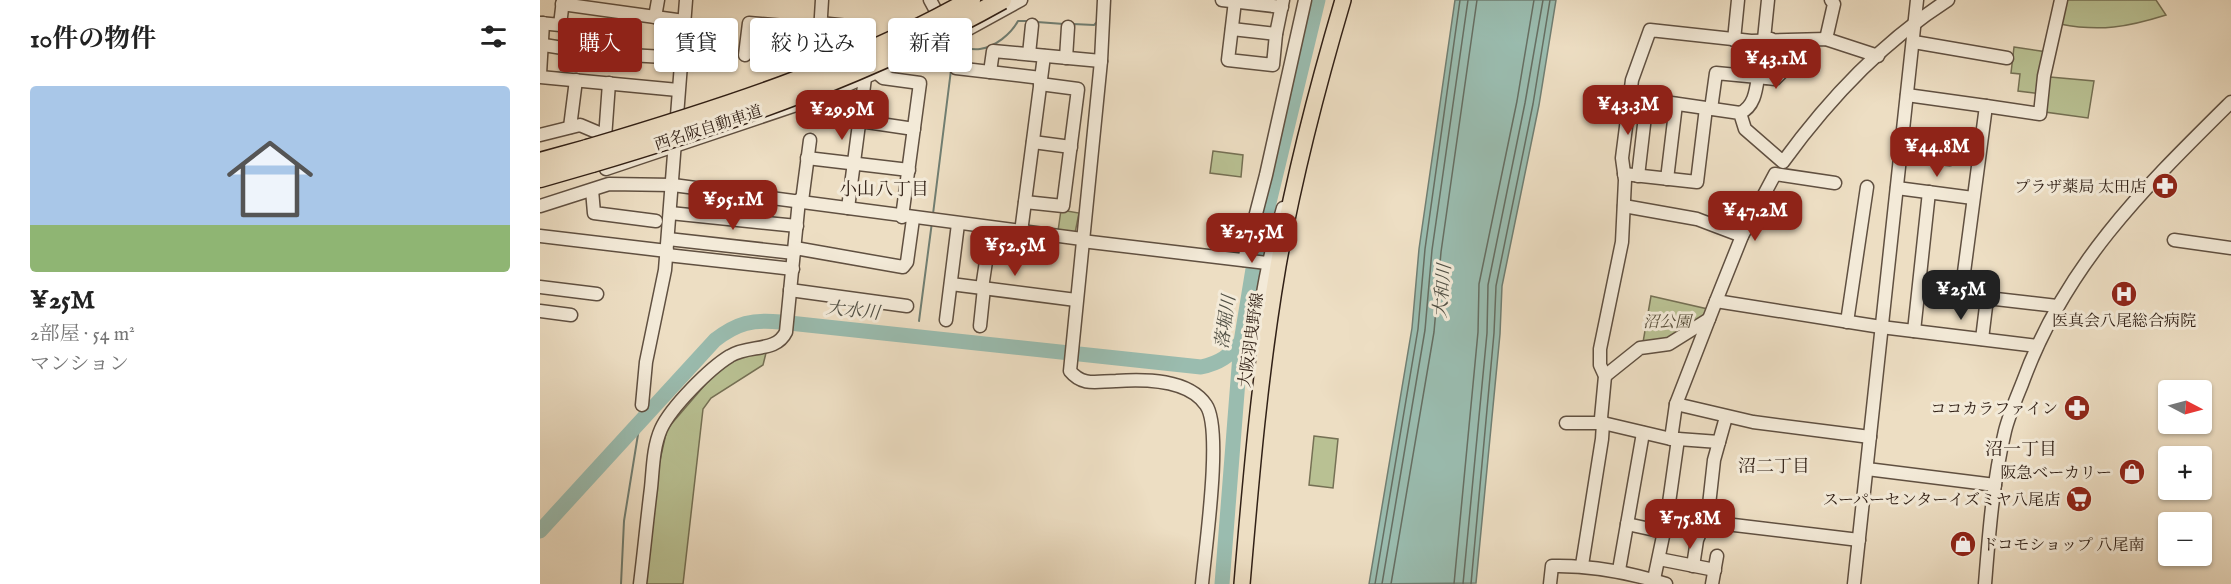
<!DOCTYPE html>
<html lang="ja">
<meta charset="utf-8">
<style>
:root{--surface:#fff;--page:#f6f6f6;--text:#222;--muted:#767676;--line:#e0e0e0;--accent:#8f2418}
body{margin:0;font-family:"IM FELL English","Noto Serif JP",serif;background:var(--page);color:var(--text);height:100vh;display:flex;flex-direction:column;font-size:22px;white-space:nowrap}
*{box-sizing:border-box;margin:0}
p{font-size:20px;color:var(--muted)}
.icon{flex:none;width:33px;height:33px;fill:none;stroke:currentColor;stroke-width:2;stroke-linecap:round;stroke-linejoin:round}
.map{position:relative;flex:1;overflow:hidden}
.side{display:flex;flex-direction:column;background:var(--surface);width:540px}
.side>*{flex:none}
.top-card{position:absolute;left:18px;top:18px;width:570px;height:54px;display:flex;gap:12px}
.needle{width:39px;rotate:96deg}
.fabs{position:absolute;left:1618px;top:380px;display:grid;gap:12px}
.fabs a{display:grid;place-items:center;width:54px;height:54px;border-radius:6px;background:var(--surface);box-shadow:0 2px 4px #0004;font-size:30px}
.price{position:absolute;translate:-50% -51px;padding:0 14px;border-radius:12px;background:var(--accent);color:#fff;font-size:20px;line-height:39px;filter:drop-shadow(0 2px 3px #0008)}
.price::after{content:'';position:absolute;left:50%;top:36px;width:18px;height:14px;margin-left:-9px;background:inherit;clip-path:polygon(0 0,100% 0,50% 100%)}
.price.selected{background:#222;color:#fff}
ul{padding:0;list-style:none}
li{display:grid;align-content:center;gap:12px;height:318px;padding:0 30px}
li+li{border-top:2px solid var(--line)}
li span{display:grid;place-items:center;height:186px;border-radius:6px;color:#555}
li>.icon{margin-inline-start:auto}
span .icon{width:108px;height:108px;fill:#fffc;stroke-width:1}
li b{font-size:26px}
h2{display:flex;justify-content:space-between;align-items:center;height:72px;padding:0 30px;font-size:26px}
.pill{padding:0 21px;border-radius:6px;background:var(--surface);box-shadow:0 2px 4px #0004;font-size:21px;line-height:54px}
.pill.selected{background:var(--accent);color:#fff}
main{display:flex;flex:1;min-height:0}
.map>svg:first-child{display:block}
</style>
<main>
<section class="side">
<h2>10件の物件<svg class="icon" aria-label="filters" viewBox="0 0 24 24"><path d="M4 7h16M4 17h16"/><circle cx="9" cy="7" r="2"/><circle cx="15" cy="17" r="2"/></svg></h2>
<ul>
<li><span style="background:linear-gradient(#a9c7e8 75%,#8fb573 0)"><svg class="icon" aria-label="home" viewBox="0 0 24 24"><path d="M3 11l9-7 9 7M6 9v11h12V9"/></svg></span><div><b>¥25M</b><p>2部屋 · 54 m²</p><p>マンション</p></div></li>
</ul>
</section>
<div class="map">
<svg width="1691" height="584" viewBox="0 0 1691 584">
<rect width="100%" height="100%" fill="#eddec3"/>
<filter id="stains"><feTurbulence type="fractalNoise" baseFrequency=".00333" numOctaves="4"/><feColorMatrix values="0 0 0 0 .2 0 0 0 0 .09 0 0 0 0 .02 0 0 0 .5 -.17"/></filter>
<radialGradient id="worn" r=".72"><stop offset=".6" stop-color="#630" stop-opacity="0"/><stop offset="1" stop-color="#630" stop-opacity=".3"/></radialGradient>
<g fill="#b9c193" stroke="#757054" stroke-width="1.5">
<path d="M1523 0H1616L1626 15C1588 27 1560 32 1520 24Z"/>
<path d="M1474 47 1507 52 1502 94 1478 91 1480 74 1471 73Z"/>
<path d="M1510 77 1554 81 1548 118 1505 112Z"/>
<path d="M1382 129 1438 135 1437 145 1366 141 1367 138 1380 139Z"/>
<path d="M673 151 703 155 701 177 670 173Z"/>
<path d="M521 210 539 213 535 233 518 231Z"/>
<path d="M1111 296 1172 310 1129 344 1102 348Z"/>
<path d="M226 353 223 365 171 398 163 409 143 584H105L118 469 127 429 176 372 199 356Z"/>
<path d="M774 436 798 439 793 488 769 485Z"/>
</g>
<path fill="#9abcaf" stroke="#707e72" stroke-width="1.5" d="M915 0H1016L999 105 962 286 960 334 936 583 829 584 872 328 879 249Z"/>
<g fill="none" stroke-linecap="round" stroke-linejoin="round">
<g stroke="#666e62" stroke-width="1.5">
<path d="M835 584 878 329 885 249 920 0"/>
<path d="M842 584 885 330 892 250 928 0"/>
<path d="M851 584 894 332 901 252 937 0"/>
<path d="M914 584 938 332 939 284 977 101 994 0"/>
<path d="M923 584 947 333 948 285 985 103 1003 0"/>
<path d="M931 584 954 333 956 286 993 104 1010 0"/>
</g>
<g stroke="#707e72" stroke-width="2">
<path d="M497 22 524 24"/>
<path d="M533 24 554 25 558 21"/>
<path d="M412 65 416 51C424 47 431 50 440 49 455 47 471 34 478 21H488"/>
<path d="M393 214 411 70"/>
<path d="M379 321 392 222"/>
<path d="M81 584 84 521 100 422"/>
</g>
<g stroke="#9abcaf" stroke-width="15">
<path d="M0 531 175 340C197 323 213 319 240 322L661 367C680 363 689 356 701 342"/>
<path d="M682 584 701 342 713 269 778 0"/>
</g>
<g stroke="#605041" stroke-width="15">
<g id="minor">
<path d="M390 0 396 11"/>
<path d="M564 0 561 61 530 371C543 387 558 381 576 381 605 379 648 379 666 405 683 429 665 550 662 584"/>
<path d="M682 0 742 7"/>
<path d="M695 1 688 60 733 65 736 34 743 0"/>
<path d="M22 4 144 21"/>
<path d="M115 17 118 0"/>
<path d="M0 23 20 25 23 0"/>
<path d="M280 23 308 26"/>
<path d="M692 29 736 34"/>
<path d="M1224 39 1228 0"/>
<path d="M1286 39 1294 4 1291 0"/>
<path d="M1194 40 1198 0"/>
<path d="M1374 42 1467 58"/>
<path d="M4 45 54 53 142 58"/>
<path d="M489 54 492 25"/>
<path d="M205 55 209 23 280 29"/>
<path d="M234 57 278 61"/>
<path d="M526 58 528 27"/>
<path d="M278 64 282 0"/>
<path d="M416 68 501 78"/>
<path d="M450 72 453 51 561 61"/>
<path d="M337 73 343 78 380 83 362 217"/>
<path d="M0 74 3 23"/>
<path d="M0 77 138 90"/>
<path d="M1227 78 1235 79 1262 52"/>
<path d="M1367 95 1446 106 1421 295 1517 306"/>
<path d="M1090 97 1200 113 1205 129 1243 162C1288 100 1344 41 1408 0"/>
<path d="M1446 106 1500 114 1504 76 1521 0"/>
<path d="M1171 109 1176 73 1218 77"/>
<path d="M1200 113C1214 107 1216 91 1218 77L1227 78 1231 39"/>
<path d="M320 121 374 129"/>
<path d="M30 127 36 80"/>
<path d="M0 135 40 125 59 133 63 150"/>
<path d="M65 138 69 83"/>
<path d="M493 142 531 147"/>
<path d="M1360 154 1410 159"/>
<path d="M267 158 369 170"/>
<path d="M66 169 280 97 401 44 481 0"/>
<path d="M1084 174 1157 182 1166 108"/>
<path d="M1098 176 1107 99"/>
<path d="M1127 179 1136 104"/>
<path d="M1357 188 1433 198"/>
<path d="M52 190 54 213 116 221"/>
<path d="M262 201 270 140"/>
<path d="M485 202 523 206 538 89 500 84"/>
<path d="M0 206 69 184 133 185 542 239"/>
<path d="M1084 206 1157 219 1202 236"/>
<path d="M308 208 325 78"/>
<path d="M130 213 257 226"/>
<path d="M481 232 504 56"/>
<path d="M0 236 127 251"/>
<path d="M128 239 254 253"/>
<path d="M1634 240 1691 248"/>
<path d="M542 241 727 263"/>
<path d="M255 248 363 267 367 262 373 219"/>
<path d="M127 255 253 269"/>
<path d="M704 260 726 175 765 0"/>
<path d="M411 284 536 300"/>
<path d="M0 287 57 294"/>
<path d="M442 288 451 228"/>
<path d="M250 290 367 306"/>
<path d="M1379 290 1421 295"/>
<path d="M1176 301 1341 327 1497 346"/>
<path d="M0 311 31 315"/>
<path d="M406 320 418 224"/>
<path d="M1307 322 1327 187"/>
<path d="M440 326 444 288"/>
<path d="M1374 331 1389 192"/>
<path d="M1442 339 1447 298"/>
<path d="M722 353C712 320 733 243 743 208"/>
<path d="M1065 376 1100 348 1129 344 1169 319"/>
<path d="M1136 404 1213 422 1330 437"/>
<path d="M102 405 106 362 125 270 146 0"/>
<path d="M1026 423H1063L1131 439"/>
<path d="M1138 439 1179 442"/>
<path d="M1327 469 1455 485"/>
<path d="M1127 517 1319 540"/>
<path d="M1087 524 1124 532"/>
<path d="M1119 559 1175 570"/>
<path d="M1042 565 1062 439 1063 423 1061 418 1065 376 1060 365V349L1082 242 1085 180 1082 158 1092 80 1110 30 1211 41 1286 39 1338 56"/>
<path d="M1153 566 1157 540 1168 514 1174 460 1186 417"/>
<path d="M1079 570 1103 433"/>
<path d="M100 584C104 552 107 520 111 488 113 469 113 447 121 429 131 407 170 368 190 356 209 344 236 353 246 332L259 200"/>
<path d="M1010 584 1012 566C1052 565 1088 572 1126 584"/>
<path d="M1113 584 1127 517 1138 439H1131L1136 404 1176 301 1202 236 1235 174 1295 183"/>
<path d="M1172 584 1177 556"/>
<path d="M1314 584 1377 0"/>
<path d="M1445 584C1449 533 1453 481 1465 431 1469 415 1476 399 1482 384 1525 265 1603 189 1691 102"/>
</g>
</g>
<g stroke="#312016" stroke-width="18">
<path id="major" d="M702 584C711 478 720 371 738 266 754 176 777 88 803 0"/>
</g>
<g stroke="#312016" stroke-width="21">
<g id="highway">
<path d="M0 162 47 149"/>
<path d="M0 178 52 163"/>
</g>
</g>
<use href="#minor" stroke="#f3ead8" stroke-width="12"/>
<use href="#major" stroke="#eddec3" stroke-width="15"/>
<use href="#highway" stroke="#eddec3" stroke-width="18"/>
<g stroke="#312016" stroke-width="21" stroke-linecap="butt">
<g id="highway-bridge">
<path d="M47 149C178 110 311 68 431 0"/>
<path d="M52 163C194 121 332 73 462 0"/>
</g>
</g>
<use href="#highway-bridge" stroke="#eddec3" stroke-width="18"/>
</g>
<defs>
<g id="pharmacy-disc" transform="scale(1.35)"><circle r="9.5" fill="#8f2418" stroke="#f3ead8"/><path d="M-2-6h4v4h4v4h-4v4h-4v-4h-4v-4h4Z" fill="#fff"/></g>
<g id="hospital-disc" transform="scale(1.35)"><circle r="9.5" fill="#8f2418" stroke="#f3ead8"/><path d="M-5-5h3v3.5h4V-5h3V5h-3V1.5h-4V5h-3Z" fill="#fff"/></g>
<g id="shop-disc" transform="scale(1.35)"><circle r="9.5" fill="#8f2418" stroke="#f3ead8"/><path d="M-5-2.5h2.3a2.7 3.5 0 0 1 5.4 0H5L5.5 6h-11ZM-1.5-2.5h3a1.5 2.3 0 0 0-3 0Z" fill="#fff"/></g>
<g id="supermarket-disc" transform="scale(1.35)"><circle r="9.5" fill="#8f2418" stroke="#f3ead8"/><path d="M-6-5.5h2.5l.6 2H6L4.5 2H-2.5L-4.4-4H-6ZM-1.5 3.2a1.3 1.3 0 1 0 .1 0ZM3 3.2a1.3 1.3 0 1 0 .1 0Z" fill="#fff"/></g>
</defs>
<g fill-rule="evenodd">
<use href="#pharmacy-disc" x="1625" y="186"/>
<use href="#hospital-disc" x="1584" y="294"/>
<use href="#pharmacy-disc" x="1537" y="408"/>
<use href="#shop-disc" x="1592" y="472"/>
<use href="#supermarket-disc" x="1539" y="499"/>
<use href="#shop-disc" x="1423" y="544"/>
</g>
<g text-anchor="middle" stroke-width="6" stroke-linejoin="round" paint-order="stroke">
<g font-size="16" fill="#312016" stroke="#f3ead8">
<text transform="translate(168 127) rotate(-18)" y="6">西名阪自動車道</text>
<text transform="translate(710 340) rotate(-82)" y="6">大阪羽曳野線</text>
</g>
<g font-size="16" fill="#312016" stroke="#f3ead8" text-anchor="end">
<text x="1606" y="192">プラザ薬局 太田店</text>
<text x="1584" y="326" text-anchor="middle">医真会八尾総合病院</text>
<text x="1518" y="414">ココカラファイン</text>
<text x="1572" y="478">阪急ベーカリー</text>
<text x="1520" y="505">スーパーセンターイズミヤ八尾店</text>
<text x="1442" y="550" text-anchor="start">ドコモショップ 八尾南</text>
</g>
<g font-size="16" font-style="italic" fill="#5a503c" stroke="#f3ead8">
<text x="1127" y="327">沼公園</text>
</g>
<g font-size="18" fill="#312016" stroke="#f3ead8">
<text x="344" y="195">小山八丁目</text>
<text x="1481" y="455">沼一丁目</text>
<text x="1234" y="472">沼二丁目</text>
</g>
<g font-size="18" font-style="italic" fill="#504f44" stroke="#f3ead8">
<text transform="translate(902 291) rotate(-85)" y="6">大和川</text>
<text transform="translate(313 310) rotate(6)" y="6">大水川</text>
<text transform="translate(685 322) rotate(-82)" y="6">落堀川</text>
</g>
</g>
<rect width="100%" height="100%" filter="url(#stains)"/>
<rect width="100%" height="100%" fill="url(#worn)"/>
</svg>
<div class="fabs">
<a><svg class="needle" viewBox="-14 -14 28 28"><path d="M0-13l5 13h-10z" fill="#e53935"/><path d="M0 13l5-13h-10z" fill="#767676"/></svg></a>
<a>+</a>
<a>−</a>
</div>
<b class="price" style="left:1236px;top:90px">¥43.1M</b>
<b class="price" style="left:1088px;top:136px">¥43.3M</b>
<b class="price" style="left:302px;top:141px">¥29.9M</b>
<b class="price" style="left:1397px;top:178px">¥44.8M</b>
<b class="price" style="left:193px;top:231px">¥95.1M</b>
<b class="price" style="left:1215px;top:242px">¥47.2M</b>
<b class="price" style="left:712px;top:264px">¥27.5M</b>
<b class="price" style="left:475px;top:277px">¥52.5M</b>
<b class="price selected" style="left:1421px;top:321px">¥25M</b>
<b class="price" style="left:1150px;top:550px">¥75.8M</b>
<div class="top-card">
<a class="pill selected">購入</a>
<a class="pill">賃貸</a>
<a class="pill">絞り込み</a>
<a class="pill">新着</a>
</div>
</div>
</main>
